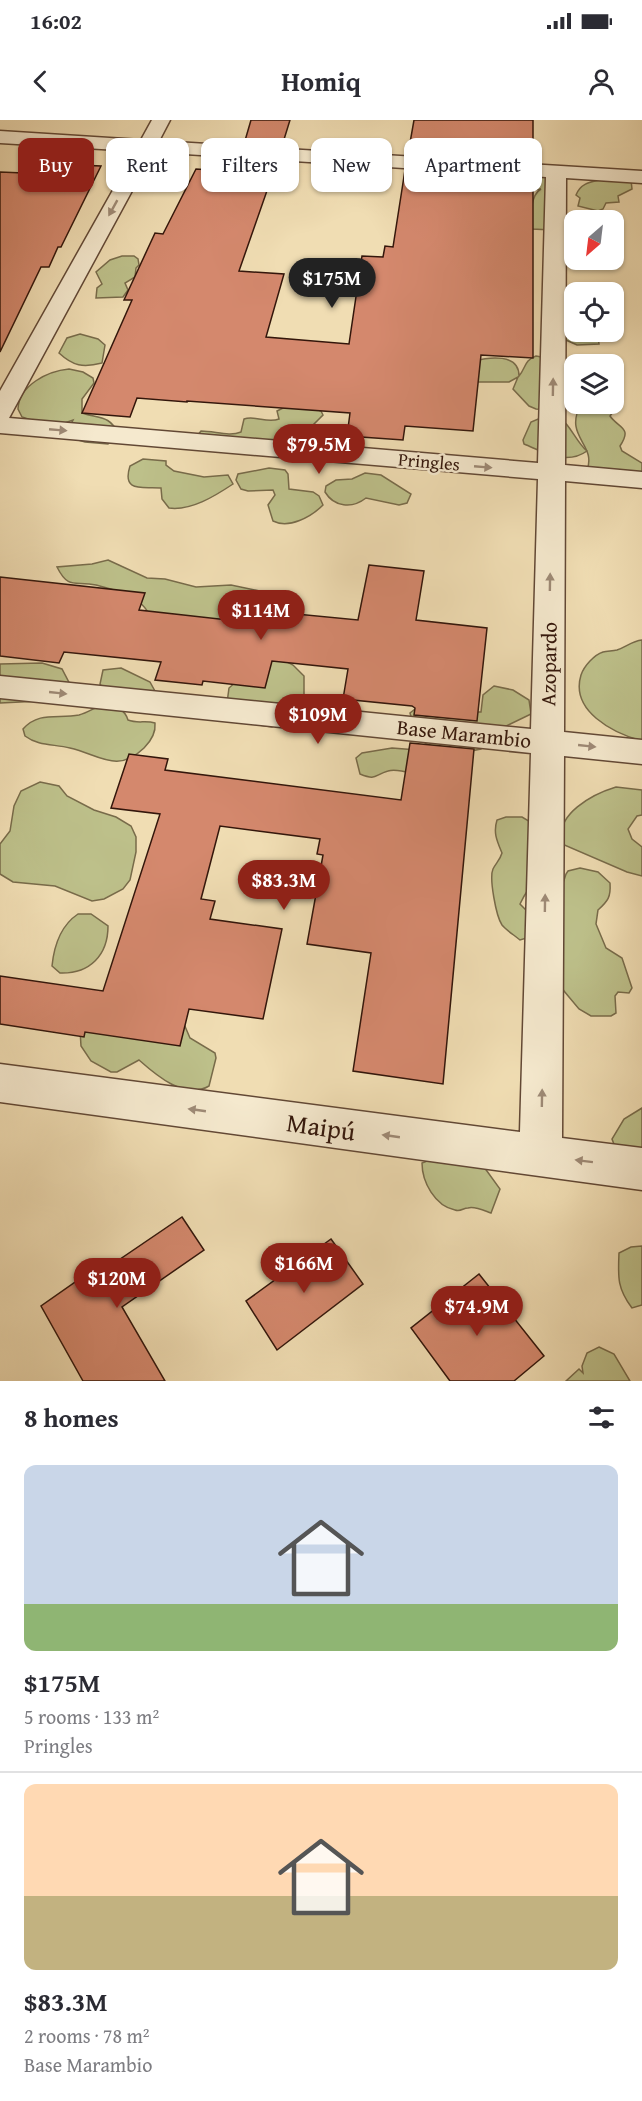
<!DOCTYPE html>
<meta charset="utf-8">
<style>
:root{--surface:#fff;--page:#f7f7f7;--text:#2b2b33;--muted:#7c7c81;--line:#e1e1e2;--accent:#8f2418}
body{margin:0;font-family:"Gentium Book Plus",serif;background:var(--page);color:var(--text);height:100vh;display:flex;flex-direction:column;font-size:22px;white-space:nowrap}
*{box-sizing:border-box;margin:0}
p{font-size:20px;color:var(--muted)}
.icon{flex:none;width:33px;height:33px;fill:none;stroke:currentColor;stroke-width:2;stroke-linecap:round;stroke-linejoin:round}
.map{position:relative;height:1261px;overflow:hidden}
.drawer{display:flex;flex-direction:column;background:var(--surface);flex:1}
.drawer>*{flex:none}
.guide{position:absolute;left:18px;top:18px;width:606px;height:54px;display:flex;gap:12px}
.needle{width:39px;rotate:208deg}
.controls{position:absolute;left:564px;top:90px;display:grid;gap:12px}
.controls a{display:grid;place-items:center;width:60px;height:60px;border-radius:12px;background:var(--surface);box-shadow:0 2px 4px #0004;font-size:30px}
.price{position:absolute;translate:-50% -51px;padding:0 14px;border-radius:21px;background:var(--accent);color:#fff;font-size:20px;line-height:39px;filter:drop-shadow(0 2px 3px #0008)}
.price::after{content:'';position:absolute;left:50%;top:36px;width:18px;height:14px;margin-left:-9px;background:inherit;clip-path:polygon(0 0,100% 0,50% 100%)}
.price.on{background:#222;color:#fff}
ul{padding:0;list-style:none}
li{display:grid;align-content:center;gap:12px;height:318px;padding:0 24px}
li+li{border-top:2px solid var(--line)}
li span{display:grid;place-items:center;height:186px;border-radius:12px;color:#555}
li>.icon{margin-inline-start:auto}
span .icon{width:108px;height:108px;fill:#fffc;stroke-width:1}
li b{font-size:26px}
h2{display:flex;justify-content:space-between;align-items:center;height:72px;padding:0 24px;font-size:26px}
.tag{padding:0 21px;border-radius:12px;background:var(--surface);box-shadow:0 2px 4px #0004;font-size:21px;line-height:54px}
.tag.on{background:var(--accent);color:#fff}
.status{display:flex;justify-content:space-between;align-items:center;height:42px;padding:0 30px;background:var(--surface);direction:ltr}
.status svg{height:16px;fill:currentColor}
header{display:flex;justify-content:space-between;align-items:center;height:78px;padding:0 24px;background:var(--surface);font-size:27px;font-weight:700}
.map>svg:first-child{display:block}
</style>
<div class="status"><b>16:02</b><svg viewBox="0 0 49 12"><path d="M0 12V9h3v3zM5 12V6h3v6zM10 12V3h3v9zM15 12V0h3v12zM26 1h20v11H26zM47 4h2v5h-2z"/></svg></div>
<header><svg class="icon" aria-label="back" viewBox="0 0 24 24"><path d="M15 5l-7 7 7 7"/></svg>Homiq<svg class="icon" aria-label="person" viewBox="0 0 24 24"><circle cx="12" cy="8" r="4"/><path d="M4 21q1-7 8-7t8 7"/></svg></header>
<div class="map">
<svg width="642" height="1261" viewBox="0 0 642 1261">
<rect width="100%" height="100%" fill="#f0ddb3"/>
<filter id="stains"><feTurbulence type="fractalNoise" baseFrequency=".00333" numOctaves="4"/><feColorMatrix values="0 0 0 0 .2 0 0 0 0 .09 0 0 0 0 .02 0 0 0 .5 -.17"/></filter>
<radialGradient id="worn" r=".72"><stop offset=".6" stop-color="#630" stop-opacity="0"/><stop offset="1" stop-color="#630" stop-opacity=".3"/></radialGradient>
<g fill="#bdc08a" stroke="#786b4a" stroke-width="1.5">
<path d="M449 50 548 54 566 100 552 110 532 109C530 98 530 75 541 69L532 70 451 58Z"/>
<path d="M604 59 631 60 632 69 618 76 619 82 606 83 603 89 598 91 578 86 580 78 576 75C581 62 592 62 604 59Z"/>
<path d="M122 136H134L138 139 139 145 136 148 135 157 125 163 128 170 123 177 96 178 97 168 102 164 96 152 110 140Z"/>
<path d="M574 198V212H603L598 216 599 224 577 225 559 217 567 211 562 204Z"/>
<path d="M80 214 98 219 105 225 102 243C83 248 73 246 59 233L67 218Z"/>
<path d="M536 236C543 236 567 249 574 253L570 256 567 263 574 278 573 284 560 291 536 289 529 286 513 269 518 257 509 262H477L474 241C489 237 519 233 519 256 526 248 524 240 536 236Z"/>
<path d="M69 249 83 252 93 258 94 263 82 279V293C100 299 109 295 118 313L108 324 85 322 65 316 73 300 53 307 22 297 18 289C19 265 48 251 69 249Z"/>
<path d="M295 282 321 291 323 295 308 310 318 314 306 327 197 316 201 311C215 311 229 317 241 312L244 299C256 295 267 304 279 299L277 291Z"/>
<path d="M614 282 616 288 610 296C618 308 633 307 620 326L622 331 642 343V363L587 350C597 324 563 317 581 284Z"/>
<path d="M543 297C549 298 558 298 563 301 569 304 578 324 587 331 566 346 544 332 524 324L523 320 531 302Z"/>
<path d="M143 339 166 341V345L174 351 204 357 228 355 233 364C215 376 191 391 169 388L162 379 161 368C145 366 121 374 130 346Z"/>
<path d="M269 348 285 350 288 354 289 369 313 372 319 376 323 385C311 397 289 409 273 401L268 385 275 375 273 370 248 371 241 369 236 360 238 354Z"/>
<path d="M365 353 381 355 411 374 407 383 399 385 366 378C352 389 334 387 325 372L326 366 336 360 352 359Z"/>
<path d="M108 440 147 458 165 459 196 467 231 465 264 472 269 492 259 503 152 502C146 477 119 471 96 465 76 460 69 471 57 447L92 444Z"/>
<path d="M642 520V621C613 613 570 591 581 555 584 546 594 535 603 532 607 531 612 531 617 530 626 527 632 521 642 520Z"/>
<path d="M276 536 293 545 304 556V576L289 599 272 607 253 604 227 583 229 568 250 549Z"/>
<path d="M42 543 62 549 74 572 41 581 0 583V544Z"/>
<path d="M121 548 150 562 156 573 108 576 100 564 103 550Z"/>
<path d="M494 566 513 570 529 580 531 594 498 610 481 629 461 633H441L425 623 414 608 410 593 424 582 460 592H481L483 575Z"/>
<path d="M102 585C114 587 124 587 128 600 138 604 145 600 155 603 156 613 151 621 144 628 117 654 100 635 70 628 54 624 38 626 25 616L23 609C39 591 58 599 79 595 87 593 94 588 102 585Z"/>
<path d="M392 628 417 630 418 655C409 653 397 648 388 651 374 655 377 661 360 654L356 638 362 633Z"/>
<path d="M40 662 59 666 67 676 94 690 116 697 131 706 136 717V732L130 760 123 769 104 779 92 781 55 766 13 762 0 754V724L10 711 14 686 21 671Z"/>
<path d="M616 667 642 670V695L637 696 628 709 632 719 642 727V756L627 752 562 724C554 694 593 674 616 667Z"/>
<path d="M506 697H522L539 707 535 722 528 737C540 765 531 760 520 784L527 791 530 817 520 820C514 815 506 810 502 805 496 796 489 758 493 749 496 743 500 740 502 733 497 721 493 713 497 700Z"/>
<path d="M580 748 598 752 610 763C611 777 608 781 598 790L596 804 606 828 622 838 632 868 629 873 618 872 615 876 616 893 611 896H591L579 889 564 871 556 856 557 782 566 754 568 751Z"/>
<path d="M78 794H91L108 806C108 835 90 854 60 853L52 846C54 826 60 806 78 794Z"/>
<path d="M181 897 190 918 215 933 216 938 209 966C185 980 157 956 139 940L117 952H111L91 941 81 926 80 910Z"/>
<path d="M642 988V1051L617 1032 612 1019 624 999Z"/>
<path d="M445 1034 484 1047 500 1069 491 1093C485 1091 475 1086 468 1088 463 1088 461 1092 455 1090 435 1086 422 1062 422 1043Z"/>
<path d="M642 1126V1185L632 1188C617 1168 618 1157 619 1133L631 1127Z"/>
<path d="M599 1227 614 1234 630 1261H566L579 1249 583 1253 582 1246 587 1233Z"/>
</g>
<g fill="#d4886d" stroke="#33160b" stroke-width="1.5">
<path d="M251 0H290L282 26 244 24Z"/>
<path d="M414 0H533V42L408 34Z"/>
<path d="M235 39 277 42 239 151 284 154 266 217 349 224 362 136 383 137 385 126 393 127 405 50 533 58V238L481 235 473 311 405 306 403 320 347 316 350 293 187 281V282L137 278 130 297 82 293 132 180H124L155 113 163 114 196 49 227 51Z"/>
<path d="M53 44 101 46 61 127H58L49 147H41L0 232V52L47 54Z"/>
<path d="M369 445 424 451 416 500 487 508 477 601 414 595 415 588 412 586 343 579 348 549 272 541 265 568 203 561 202 565 155 560 161 542 64 532 59 543 0 536V457L145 473 139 490 228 500 230 491 284 497 286 493 358 500Z"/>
<path d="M410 623 474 629 443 964 353 951 371 833 307 824 323 735 317 734 320 719 220 706 201 779 215 781 210 799 282 809 263 899 189 889 180 926 85 912 84 917 0 904V856L103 871 160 694 111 688 129 634 168 639 165 650 401 680Z"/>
<path d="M182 1097 204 1130 122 1187 165 1261H83L41 1186 98 1146 101 1152Z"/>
<path d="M331 1119 363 1164 277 1230 246 1181Z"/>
<path d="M479 1154 544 1236 514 1261H450L411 1208Z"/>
</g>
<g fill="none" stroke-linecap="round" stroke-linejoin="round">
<g stroke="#624835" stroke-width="3">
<path id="minor" d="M152 0H170L159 21 642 51V63L566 58 565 345 642 352V368L565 361 564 612 642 620V644L564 636 562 1018 642 1028V1070L0 982V944L520 1012 531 633 0 578V556L531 609 538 359 0 313V271L135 31 0 23V11L141 20ZM153 32 546 57 538 343 9 298Z"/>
</g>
<use href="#minor" fill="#f5e9ce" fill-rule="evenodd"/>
</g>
<defs><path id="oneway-solid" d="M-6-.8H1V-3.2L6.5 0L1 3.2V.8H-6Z" transform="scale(1.5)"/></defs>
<g fill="#9e8a76">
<use href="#oneway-solid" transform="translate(113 88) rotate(119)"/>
<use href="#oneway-solid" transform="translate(553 267) rotate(-89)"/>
<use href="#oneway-solid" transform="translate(58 310) rotate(5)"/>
<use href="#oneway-solid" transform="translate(483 347) rotate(5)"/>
<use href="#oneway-solid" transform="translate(550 462) rotate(-89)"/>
<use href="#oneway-solid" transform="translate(58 573) rotate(6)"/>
<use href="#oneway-solid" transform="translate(587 626) rotate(6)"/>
<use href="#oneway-solid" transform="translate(545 783) rotate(-89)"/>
<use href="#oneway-solid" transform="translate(542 978) rotate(-89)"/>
<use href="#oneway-solid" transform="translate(197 990) rotate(-172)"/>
<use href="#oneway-solid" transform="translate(391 1016) rotate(-172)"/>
<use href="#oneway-solid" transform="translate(584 1041) rotate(-173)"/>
</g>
<g text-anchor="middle" stroke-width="5" stroke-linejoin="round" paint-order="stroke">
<g font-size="18" fill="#33160b" stroke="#f5e9ce">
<text transform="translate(429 342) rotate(5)" y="6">Pringles</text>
</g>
<g font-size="21" fill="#33160b" stroke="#f5e9ce">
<text transform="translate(549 544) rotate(-89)" y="7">Azopardo</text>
<text transform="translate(464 614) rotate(6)" y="7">Base Marambio</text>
</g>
<g font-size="26" fill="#33160b" stroke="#f5e9ce">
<text transform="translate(321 1007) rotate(8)" y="9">Maipú</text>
</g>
</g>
<rect width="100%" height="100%" filter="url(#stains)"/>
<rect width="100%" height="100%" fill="url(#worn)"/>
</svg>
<div class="controls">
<a><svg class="needle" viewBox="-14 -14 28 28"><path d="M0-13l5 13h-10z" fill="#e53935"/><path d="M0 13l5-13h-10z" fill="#7c7c81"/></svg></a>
<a><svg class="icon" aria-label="locate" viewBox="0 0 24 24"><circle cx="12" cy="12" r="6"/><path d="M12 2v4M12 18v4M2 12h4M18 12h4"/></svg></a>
<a><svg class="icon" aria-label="layers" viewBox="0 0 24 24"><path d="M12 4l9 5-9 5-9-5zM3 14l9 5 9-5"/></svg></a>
</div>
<b class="price on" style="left:332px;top:189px">$175M</b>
<b class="price" style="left:319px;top:355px">$79.5M</b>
<b class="price" style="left:261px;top:521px">$114M</b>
<b class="price" style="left:318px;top:625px">$109M</b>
<b class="price" style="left:284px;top:791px">$83.3M</b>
<b class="price" style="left:304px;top:1174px">$166M</b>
<b class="price" style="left:117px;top:1189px">$120M</b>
<b class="price" style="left:477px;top:1217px">$74.9M</b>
<div class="guide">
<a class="tag on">Buy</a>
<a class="tag">Rent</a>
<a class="tag">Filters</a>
<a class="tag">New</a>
<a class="tag">Apartment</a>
</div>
</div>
<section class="drawer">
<h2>8 homes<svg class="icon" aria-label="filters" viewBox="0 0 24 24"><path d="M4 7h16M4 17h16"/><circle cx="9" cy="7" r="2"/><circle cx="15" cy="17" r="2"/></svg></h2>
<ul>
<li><span style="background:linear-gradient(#c9d6e8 75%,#8fb573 0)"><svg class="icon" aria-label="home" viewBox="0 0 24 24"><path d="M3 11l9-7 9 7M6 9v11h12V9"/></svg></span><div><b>$175M</b><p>5 rooms · 133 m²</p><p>Pringles</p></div></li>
<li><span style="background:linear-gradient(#ffd9b3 60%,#c2b280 0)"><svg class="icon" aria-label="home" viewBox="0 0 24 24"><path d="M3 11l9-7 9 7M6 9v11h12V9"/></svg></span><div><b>$83.3M</b><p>2 rooms · 78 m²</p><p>Base Marambio</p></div></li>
</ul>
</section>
